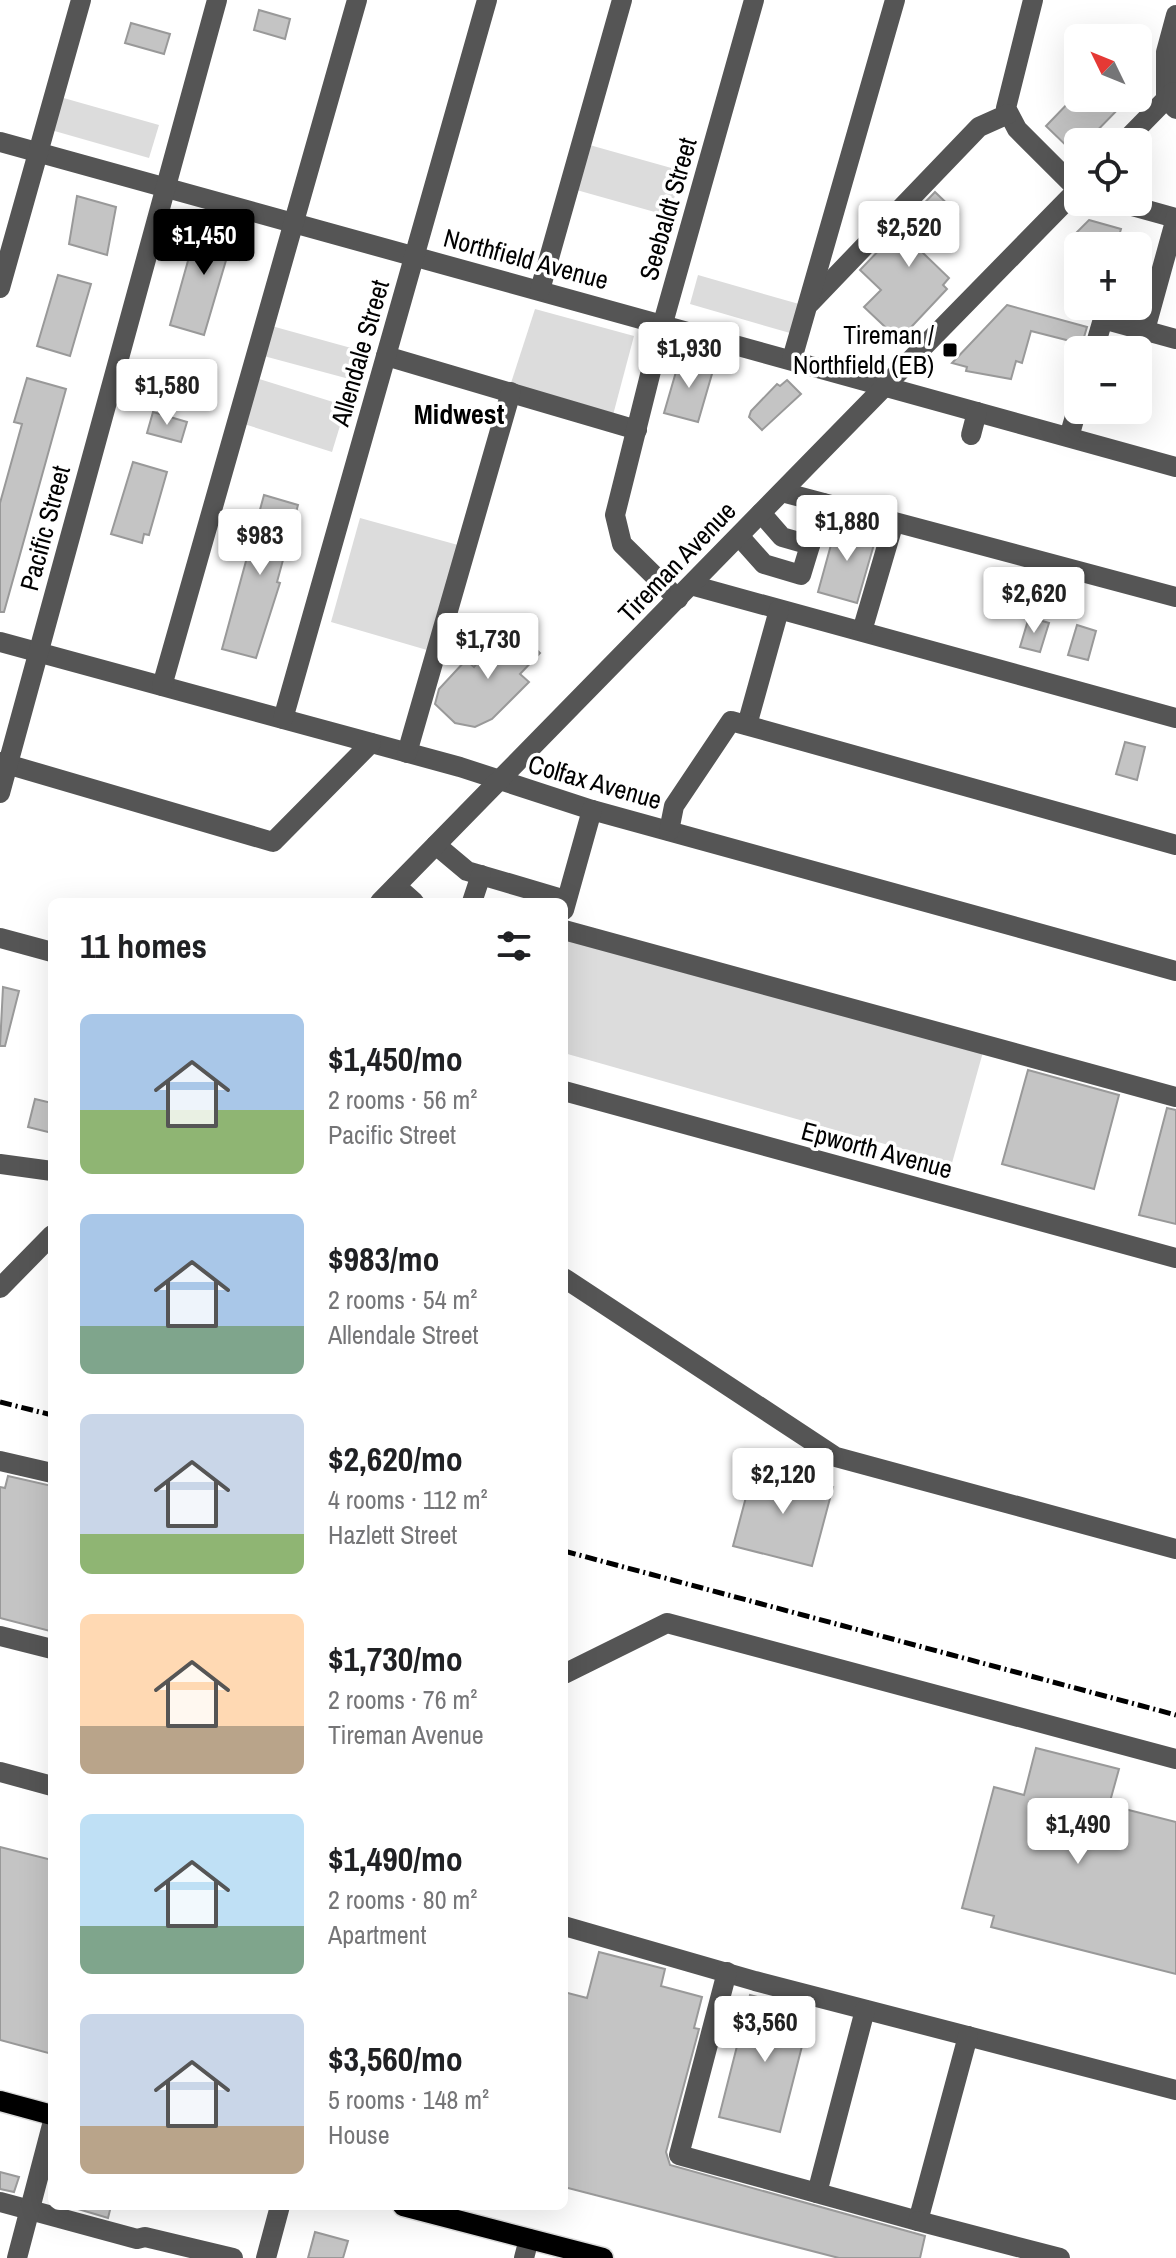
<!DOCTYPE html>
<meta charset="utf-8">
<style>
:root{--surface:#fff;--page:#f6f6f6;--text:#202124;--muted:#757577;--accent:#000}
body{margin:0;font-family:"Archivo Narrow",sans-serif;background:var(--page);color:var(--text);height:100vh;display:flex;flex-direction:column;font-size:30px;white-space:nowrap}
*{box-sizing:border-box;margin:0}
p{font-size:26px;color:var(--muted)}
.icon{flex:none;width:44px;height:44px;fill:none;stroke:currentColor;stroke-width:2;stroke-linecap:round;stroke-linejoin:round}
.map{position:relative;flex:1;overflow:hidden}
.panel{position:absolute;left:48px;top:898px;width:520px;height:1312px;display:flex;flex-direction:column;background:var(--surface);border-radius:12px;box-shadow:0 8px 32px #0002}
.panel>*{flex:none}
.needle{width:52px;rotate:313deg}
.controls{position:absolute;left:1064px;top:24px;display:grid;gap:16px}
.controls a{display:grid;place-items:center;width:88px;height:88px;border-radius:12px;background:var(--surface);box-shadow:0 8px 32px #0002;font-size:40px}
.price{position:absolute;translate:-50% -68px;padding:0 18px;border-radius:8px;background:#fff;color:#222;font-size:26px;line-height:52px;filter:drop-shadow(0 2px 4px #0008)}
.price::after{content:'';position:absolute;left:50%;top:48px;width:24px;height:18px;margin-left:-12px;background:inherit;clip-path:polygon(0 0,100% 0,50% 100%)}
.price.selected{background:var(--accent);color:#fff}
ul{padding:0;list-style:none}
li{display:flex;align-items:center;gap:24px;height:200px;padding:0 32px}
li span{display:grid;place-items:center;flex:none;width:224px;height:160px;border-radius:12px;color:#555}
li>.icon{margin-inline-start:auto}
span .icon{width:96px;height:96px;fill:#fffc;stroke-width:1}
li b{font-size:34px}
h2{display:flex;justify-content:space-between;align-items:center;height:96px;padding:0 32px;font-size:34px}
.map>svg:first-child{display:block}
</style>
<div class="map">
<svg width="1176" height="2258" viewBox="0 0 1176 2258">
<rect width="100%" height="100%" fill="#fff"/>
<g fill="#dcdcdc">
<path d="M60 97 159 125 149 158 51 130Z"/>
<path d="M586 144 682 171 669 216 573 189Z"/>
<path d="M698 275 799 304 790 333 690 304Z"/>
<path d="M535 309 634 336 613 415 510 386Z"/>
<path d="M268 325 362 351 353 380 260 355Z"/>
<path d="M256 378 346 406 332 452 241 423Z"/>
<path d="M360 518 458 545 427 650 331 622Z"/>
<path d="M564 937 983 1052 952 1163 564 1053Z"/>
</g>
<g fill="#c4c4c4" stroke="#999" stroke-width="2">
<path d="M259 10 290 19 285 39 254 30Z"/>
<path d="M131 23 170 34 164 54 125 43Z"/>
<path d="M1073 98H1129L1086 142H1078V157L1046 126Z"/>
<path d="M935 192 958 214 922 252 949 278 943 285 947 289 899 340 864 307 881 290 860 270Z"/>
<path d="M77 196 116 207 107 255 69 244Z"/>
<path d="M1089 220 1121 229 1116 246H1095L1070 239Z"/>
<path d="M198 225 245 237 239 260 227 257 204 335 170 325Z"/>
<path d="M58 275 91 284 70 356 37 346Z"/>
<path d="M1007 305 1087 327 1082 344 1031 331 1022 363 1016 361 1011 379 966 371 967 367 952 363Z"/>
<path d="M680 358 714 367 698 422 664 413Z"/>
<path d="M27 378 66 389 4 612H0V503L22 424 14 422Z"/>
<path d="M787 380 801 394 762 430 749 417 751 411 777 384 780 386Z"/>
<path d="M153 412 187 422 181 442 147 433Z"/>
<path d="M133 462 167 472 149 535 144 534 142 543 111 534Z"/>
<path d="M264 495 298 505 277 582 280 583 256 658 222 649Z"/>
<path d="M837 523 877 534 857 603 818 592Z"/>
<path d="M1029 617 1049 623 1040 652 1020 647Z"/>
<path d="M509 624 540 653 520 674 529 682 492 719 475 727 455 723 435 704 439 689 466 660 474 667Z"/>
<path d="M1077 625 1096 631 1088 660 1068 655Z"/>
<path d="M1125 742 1145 747 1137 780 1116 774Z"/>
<path d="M3 987 19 991 5 1046H0Z"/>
<path d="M1028 1070 1119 1095 1094 1189 1002 1164Z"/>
<path d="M35 1099 52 1103V1133L28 1127Z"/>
<path d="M1167 1108 1176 1110V1224L1139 1215Z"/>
<path d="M754 1467 833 1487 812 1566 733 1546Z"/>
<path d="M8 1476 52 1486 50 1631 0 1618V1487L5 1488Z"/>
<path d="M1036 1748 1119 1769 1109 1805 1176 1822V1974L991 1927 994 1916 962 1908 994 1787 1024 1795Z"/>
<path d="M0 1847 52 1860V2054L0 2040Z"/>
<path d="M599 1952 665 1969 661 1986 702 1997 694 2028 699 2029 666 2152 670 2165 925 2236 920 2258H839L564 2187V1992L587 1998Z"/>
<path d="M750 1995 811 2011 780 2132 719 2117Z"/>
<path d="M0 2172 19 2177 14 2192 0 2189Z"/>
<path d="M68 2206H111L108 2218Z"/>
<path d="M315 2232 348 2241 343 2258H308Z"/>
</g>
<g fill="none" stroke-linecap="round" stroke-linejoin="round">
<g stroke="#dbdbdb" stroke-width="23">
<g id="major">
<path d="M0 2101 52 2115"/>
<path d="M403 2206 603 2258"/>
</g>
</g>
<g stroke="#555" stroke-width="20">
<path d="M1033 0 1006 108 1017 129 1078 190"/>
<path d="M1176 15 1166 52V99L1176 109"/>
<path d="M0 142 1176 467"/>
<path d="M1124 142 1173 92"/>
<path d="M1118 202 1176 218"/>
<path d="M0 288 81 0"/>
<path d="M540 290 622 0"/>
<path d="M810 303 979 127 1008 114"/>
<path d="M1145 330 1176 218"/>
<path d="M1094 350 1103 319 1176 339"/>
<path d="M386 356 637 430"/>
<path d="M792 359 895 0"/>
<path d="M971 435 977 412"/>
<path d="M1069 437 1078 406"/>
<path d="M782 492 1176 597"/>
<path d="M761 513 782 537 810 545"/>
<path d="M739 536 764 564 801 575 823 503"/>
<path d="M691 585 1176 718"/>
<path d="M678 599 622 544 615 515 663 323 754 0"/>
<path d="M862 631 894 522"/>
<path d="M0 642 460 767 592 810 1176 971"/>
<path d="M162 686 357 0"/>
<path d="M283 719 487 0"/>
<path d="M747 725 779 610"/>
<path d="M407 753 511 392"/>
<path d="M0 762 273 842 371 743"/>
<path d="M0 793 217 0"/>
<path d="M669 831 674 806 731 721 1176 845"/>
<path d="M436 845 467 871 559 898"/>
<path d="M396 886 414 902"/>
<path d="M380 902 1078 189"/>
<path d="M472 902 481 875"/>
<path d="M564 910 592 810"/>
<path d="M564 930 1176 1097"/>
<path d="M0 938 52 952"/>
<path d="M564 1091 1176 1258"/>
<path d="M0 1164 52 1171"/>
<path d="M564 1278 836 1457 1176 1549"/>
<path d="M0 1288 52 1235"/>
<path d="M0 1461 52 1473"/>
<path d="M0 1636 52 1649"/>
<path d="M564 1674 667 1623 1176 1759"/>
<path d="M0 1772 52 1786"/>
<path d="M564 1926 755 1981 1176 2090"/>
<path d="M727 1972 679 2155 817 2193"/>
<path d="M865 2010 817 2193 918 2221 968 2036"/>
<path d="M0 2202 137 2239 145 2237 233 2258"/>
<path d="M918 2221 1060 2258"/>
<path d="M17 2258 52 2125"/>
<path d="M266 2258 280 2206"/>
<path d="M524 2258 529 2239"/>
</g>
<use href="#major" stroke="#000" stroke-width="20"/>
<g stroke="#000" stroke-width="5" stroke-dasharray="12 4 2 4" stroke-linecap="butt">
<path d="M0 1402 52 1415"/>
<path d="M564 1551 1176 1715"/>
</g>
</g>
<rect fill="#000" stroke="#fff" stroke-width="3" x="942" y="342" width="16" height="16" rx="4"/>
<g text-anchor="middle" stroke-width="7" stroke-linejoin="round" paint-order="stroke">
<g font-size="26" fill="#000" stroke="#fff">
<text transform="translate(668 209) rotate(-74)" y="9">Seebaldt Street</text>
<text transform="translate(526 259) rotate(15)" y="9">Northfield Avenue</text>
<text transform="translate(360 353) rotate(-74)" y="9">Allendale Street</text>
<text transform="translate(45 528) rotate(-75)" y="9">Pacific Street</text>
<text transform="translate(677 562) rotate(-46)" y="9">Tireman Avenue</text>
<text transform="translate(595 782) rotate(16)" y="9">Colfax Avenue</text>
<text transform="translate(877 1150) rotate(15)" y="9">Epworth Avenue</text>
</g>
<g font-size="26" fill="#000" stroke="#fff" text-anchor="end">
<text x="934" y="344">Tireman /<tspan x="934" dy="30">Northfield (EB)</tspan></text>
</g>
<g font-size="28" font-weight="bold" fill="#000" stroke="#fff">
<text x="459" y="424">Midwest</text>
</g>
</g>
</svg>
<div class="controls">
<a><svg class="needle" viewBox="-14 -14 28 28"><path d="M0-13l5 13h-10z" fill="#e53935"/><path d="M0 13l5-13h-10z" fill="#757577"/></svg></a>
<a><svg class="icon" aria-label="locate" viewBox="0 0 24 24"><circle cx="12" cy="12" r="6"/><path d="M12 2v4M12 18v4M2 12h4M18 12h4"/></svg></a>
<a>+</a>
<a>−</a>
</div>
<b class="price" style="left:909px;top:269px">$2,520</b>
<b class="price selected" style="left:204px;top:277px">$1,450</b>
<b class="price" style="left:689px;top:390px">$1,930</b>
<b class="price" style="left:167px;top:427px">$1,580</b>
<b class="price" style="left:847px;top:563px">$1,880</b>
<b class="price" style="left:260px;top:577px">$983</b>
<b class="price" style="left:1034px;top:635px">$2,620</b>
<b class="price" style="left:488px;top:681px">$1,730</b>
<b class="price" style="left:783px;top:1516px">$2,120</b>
<b class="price" style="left:1078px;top:1866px">$1,490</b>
<b class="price" style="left:765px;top:2064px">$3,560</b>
<section class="panel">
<h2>11 homes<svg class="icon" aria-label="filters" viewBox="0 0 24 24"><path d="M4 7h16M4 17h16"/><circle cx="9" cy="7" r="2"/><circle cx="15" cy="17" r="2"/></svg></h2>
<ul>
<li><span style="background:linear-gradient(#a9c7e8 60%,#8fb573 0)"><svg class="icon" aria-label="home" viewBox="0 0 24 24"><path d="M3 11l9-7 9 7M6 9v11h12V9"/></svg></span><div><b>$1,450/mo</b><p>2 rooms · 56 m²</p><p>Pacific Street</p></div></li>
<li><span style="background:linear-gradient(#a9c7e8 70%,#7fa58c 0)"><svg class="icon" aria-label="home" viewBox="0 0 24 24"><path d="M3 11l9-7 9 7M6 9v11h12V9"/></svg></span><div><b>$983/mo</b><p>2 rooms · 54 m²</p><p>Allendale Street</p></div></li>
<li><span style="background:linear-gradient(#c9d6e8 75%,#8fb573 0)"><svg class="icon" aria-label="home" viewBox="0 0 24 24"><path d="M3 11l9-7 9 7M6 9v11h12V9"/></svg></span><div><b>$2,620/mo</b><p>4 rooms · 112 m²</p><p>Hazlett Street</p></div></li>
<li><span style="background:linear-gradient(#ffd9b3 70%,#b9a48a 0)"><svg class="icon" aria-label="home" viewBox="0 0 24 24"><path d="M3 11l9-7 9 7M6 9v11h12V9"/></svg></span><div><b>$1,730/mo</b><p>2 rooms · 76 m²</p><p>Tireman Avenue</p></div></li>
<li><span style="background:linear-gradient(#bfe0f5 70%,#7fa58c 0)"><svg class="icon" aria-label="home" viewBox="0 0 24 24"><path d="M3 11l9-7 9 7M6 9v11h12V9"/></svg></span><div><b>$1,490/mo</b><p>2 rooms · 80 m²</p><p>Apartment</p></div></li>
<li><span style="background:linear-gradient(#c9d6e8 70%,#b9a48a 0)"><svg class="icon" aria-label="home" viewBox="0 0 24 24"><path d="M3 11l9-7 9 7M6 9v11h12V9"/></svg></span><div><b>$3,560/mo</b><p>5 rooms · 148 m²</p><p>House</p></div></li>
</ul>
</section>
</div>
